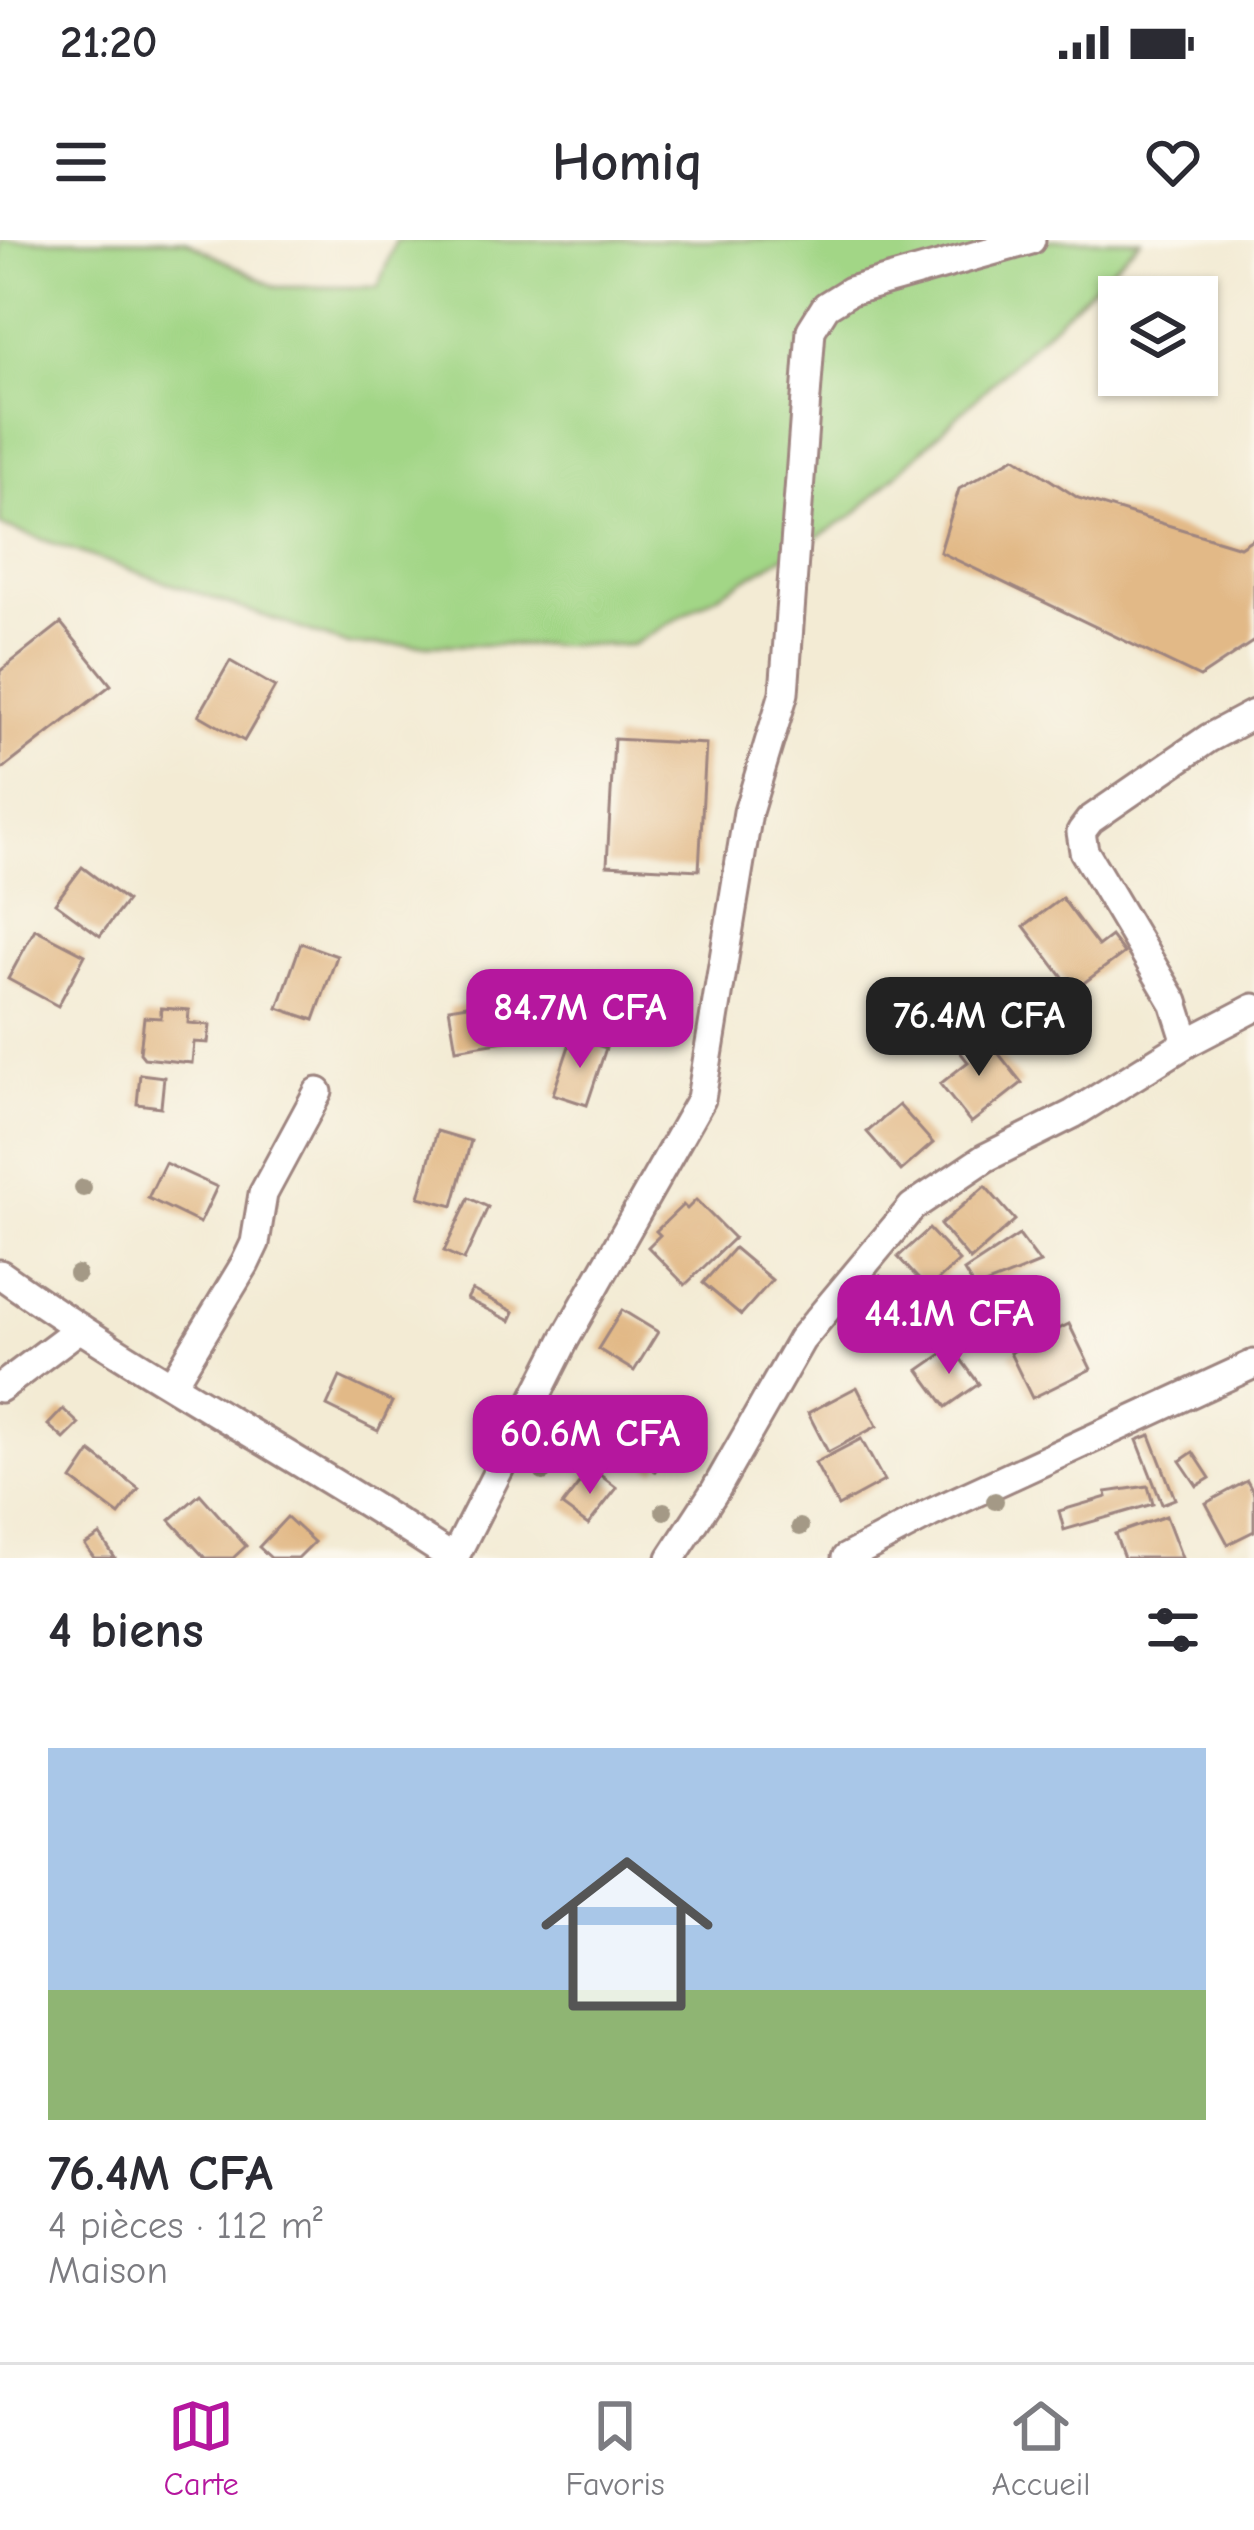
<!DOCTYPE html>
<html lang="fr">
<meta charset="utf-8">
<style>
:root{--surface:#fff;--page:#f7f7f7;--text:#2b2b33;--muted:#7c7c81;--line:#e1e1e2;--accent:#b5179e}
body{margin:0;font-family:"Comic Neue",sans-serif;background:var(--page);color:var(--text);height:100vh;display:flex;flex-direction:column;font-size:45px;white-space:nowrap}
*{box-sizing:border-box;margin:0}
p{font-size:39px;color:var(--muted)}
.icon{flex:none;width:66px;height:66px;fill:none;stroke:currentColor;stroke-width:2;stroke-linecap:round;stroke-linejoin:round}
.map{position:relative;height:1318px;overflow:hidden}
.side{display:flex;flex-direction:column;background:var(--surface);flex:1}
.side>*{flex:none}
.controls{position:absolute;left:1098px;top:36px;display:grid;gap:24px}
.controls a{display:grid;place-items:center;width:120px;height:120px;border-radius:0px;background:var(--surface);box-shadow:0 3px 9px #0004;font-size:60px}
.price{position:absolute;translate:-50% -102px;padding:0 27px;border-radius:24px;background:var(--accent);color:#fff;font-size:39px;line-height:78px;filter:drop-shadow(0 3px 6px #0008)}
.price::after{content:'';position:absolute;left:50%;top:72px;width:36px;height:27px;margin-left:-18px;background:inherit;clip-path:polygon(0 0,100% 0,50% 100%)}
.price.selected{background:#222;color:#fff}
ul{padding:0;list-style:none}
li{display:grid;align-content:center;gap:24px;height:636px;padding:0 48px}
li+li{border-top:3px solid var(--line)}
li span{display:grid;place-items:center;height:372px;border-radius:0px;color:#555}
li>.icon{margin-inline-start:auto}
span .icon{width:216px;height:216px;fill:#fffc;stroke-width:1}
li b{font-size:51px}
h2{display:flex;justify-content:space-between;align-items:center;height:144px;padding:0 48px;font-size:51px}
.status{display:flex;justify-content:space-between;align-items:center;height:84px;padding:0 60px;background:var(--surface);direction:ltr}
.status svg{height:33px;fill:currentColor}
header{display:flex;justify-content:space-between;align-items:center;height:156px;padding:0 48px;background:var(--surface);font-size:54px;font-weight:600}
.menu{display:flex;justify-content:space-around;align-items:center;height:168px;border-top:3px solid var(--line);background:var(--surface);font-size:33px;color:var(--muted)}
.menu a{display:grid;justify-items:center;gap:6px}
.menu .selected{color:var(--accent)}
.map>svg:first-child{display:block}
</style>
<div class="status"><b>21:20</b><svg viewBox="0 0 49 12"><path d="M0 12V9h3v3zM5 12V6h3v6zM10 12V3h3v9zM15 12V0h3v12zM26 1h20v11H26zM47 4h2v5h-2z"/></svg></div>
<header><svg class="icon" aria-label="menu" viewBox="0 0 24 24"><path d="M4 6h16M4 12h16M4 18h16"/></svg>Homiq<svg class="icon" aria-label="heart" viewBox="0 0 24 24"><path d="M12 20l-8-8c-3-5 5-10 8-4 3-6 11-1 8 4z"/></svg></header>
<div class="map">
<svg width="1254" height="1318" viewBox="0 0 1254 1318">
<rect width="100%" height="100%" fill="#fbf7ec"/>
<filter id="ink" filterUnits="userSpaceOnUse"><feTurbulence type="fractalNoise" baseFrequency=".00833" numOctaves="2"/><feDisplacementMap in="SourceGraphic" scale="24" xChannelSelector="R" yChannelSelector="G"/><feConvolveMatrix kernelMatrix="1 2 1 2 8 2 1 2 1" color-interpolation-filters="sRGB"/></filter>
<filter id="wash" filterUnits="userSpaceOnUse"><feTurbulence type="fractalNoise" baseFrequency=".004" numOctaves="4" result="noise"/><feDisplacementMap in="SourceGraphic" scale="48" xChannelSelector="R" yChannelSelector="G"/><feGaussianBlur stdDeviation="2.7" result="paint"/><feColorMatrix in="noise" values="0 0 0 0 0 0 0 0 0 0 0 0 0 0 0 0 0 1.4 0 .05"/><feComposite in="paint" operator="in"/></filter>
<g filter="url(#wash)">
<rect width="100%" height="100%" fill="#f3ebd4"/>
<path fill="#a2d686" stroke="#767a58" stroke-width="3" d="M0 0H184L276 47H378L396 0H1141L853 276 632 405H348L0 285Z"/>
<g id="blocks">
<g fill="#e2b987">
<path d="M1015 217 1078 258 1240 307 1254 298V401L1200 437 940 312 959 249Z"/>
<path d="M61 383 111 445 0 531V431Z"/>
<path d="M230 421 275 447 244 501 199 475Z"/>
<path d="M614 499 706 504 699 630 607 625Z"/>
<path d="M82 627 127 661 100 696 55 663Z"/>
<path d="M1062 658 1098 706 1111 696 1124 713 1073 751 1024 686Z"/>
<path d="M35 689 85 715 58 766 8 739Z"/>
<path d="M301 703 337 716 314 780 278 768Z"/>
<path d="M528 755 535 796 456 809 449 768Z"/>
<path d="M161 768 189 770 188 783 210 785 208 803 194 802 192 823 144 818 140 813 144 777 161 778Z"/>
<path d="M911 768 944 788 932 807 899 787Z"/>
<path d="M969 791 984 810 991 804 1022 843 971 883 940 844 968 822 953 803Z"/>
<path d="M572 797 606 808 587 865 553 854Z"/>
<path d="M140 834 164 837 161 867 137 864Z"/>
<path d="M899 865 933 903 901 931 867 892Z"/>
<path d="M437 891 471 901 453 966 419 957Z"/>
<path d="M165 923 217 947 200 983 148 958Z"/>
<path d="M985 946 1015 980 970 1020 940 985Z"/>
<path d="M469 958 488 967 464 1020 444 1011Z"/>
<path d="M696 960 734 998 685 1045 648 1007 660 995 656 991 683 965 687 969Z"/>
<path d="M929 989 959 1021 928 1049 898 1017Z"/>
<path d="M1019 995 1040 1023 975 1049 964 1031Z"/>
<path d="M734 1008 772 1040 741 1075 703 1043Z"/>
<path d="M880 1036 905 1070 864 1100 838 1065Z"/>
<path d="M472 1050 514 1072 510 1081 467 1059Z"/>
<path d="M622 1070 658 1092 634 1131 598 1109Z"/>
<path d="M1069 1084 1091 1129 1032 1158 1010 1113Z"/>
<path d="M952 1107 979 1144 946 1167 919 1130Z"/>
<path d="M340 1137 392 1162 378 1191 327 1166Z"/>
<path d="M857 1147 877 1186 828 1212 808 1173Z"/>
<path d="M640 1164 682 1193 655 1231 614 1201Z"/>
<path d="M63 1169 79 1184 64 1199 48 1185Z"/>
<path d="M1150 1195 1175 1259 1162 1264 1137 1200Z"/>
<path d="M861 1199 884 1241 838 1266 815 1223Z"/>
<path d="M91 1212 139 1249 119 1275 72 1240Z"/>
<path d="M1193 1212 1210 1238 1197 1246 1180 1221Z"/>
<path d="M591 1228 617 1248 588 1285 562 1266Z"/>
<path d="M1247 1241 1254 1254V1291L1228 1304 1206 1263Z"/>
<path d="M1148 1246 1153 1264 1064 1290 1059 1271 1107 1257 1106 1252Z"/>
<path d="M200 1254 246 1306 233 1318H205L170 1280Z"/>
<path d="M1166 1276 1182 1318H1124L1115 1294Z"/>
<path d="M287 1277 314 1302 298 1318H271L259 1307Z"/>
<path d="M100 1295 115 1318H94L85 1305Z"/>
</g>
</g>
</g>
<g filter="url(#ink)">
<use href="#blocks" fill-opacity="0" stroke="#9e8580" stroke-width="3"/>
<g fill="none" stroke-linecap="round" stroke-linejoin="round">
<g stroke="#9e8580" stroke-width="33">
<g id="minor">
<path d="M1187 803 1174 762 1084 611 1081 592 1090 580 1209 498 1254 474"/>
<path d="M0 1034C145 1137 304 1219 452 1318"/>
<path d="M173 1143 245 1024 255 1003 263 954 318 852"/>
<path d="M0 1148 80 1088"/>
<path d="M454 1318 565 1099 701 859 748 572 784 453 811 90 826 66 850 51 1031 0"/>
<path d="M671 1318 716 1249 801 1100 912 967 985 918 1073 874 1187 803 1254 768"/>
<path d="M846 1318 931 1273 1254 1124"/>
</g>
</g>
<use href="#minor" stroke="#fff" stroke-width="27"/>
</g>
<g fill="#a49986">
<circle cx="83" cy="948" r="9"/>
<circle cx="77" cy="1034" r="9"/>
<circle cx="598" cy="1199" r="9"/>
<circle cx="543" cy="1232" r="9"/>
<circle cx="995" cy="1261" r="9"/>
<circle cx="664" cy="1271" r="9"/>
<circle cx="800" cy="1287" r="9"/>
</g>
</g>
</svg>
<div class="controls">
<a><svg class="icon" aria-label="layers" viewBox="0 0 24 24"><path d="M12 4l9 5-9 5-9-5zM3 14l9 5 9-5"/></svg></a>
</div>
<b class="price" style="left:580px;top:831px">84.7M CFA</b>
<b class="price selected" style="left:979px;top:839px">76.4M CFA</b>
<b class="price" style="left:949px;top:1137px">44.1M CFA</b>
<b class="price" style="left:590px;top:1257px">60.6M CFA</b>
</div>
<section class="side">
<h2>4 biens<svg class="icon" aria-label="filters" viewBox="0 0 24 24"><path d="M4 7h16M4 17h16"/><circle cx="9" cy="7" r="2"/><circle cx="15" cy="17" r="2"/></svg></h2>
<ul>
<li><span style="background:linear-gradient(#a9c7e8 65%,#8fb573 0)"><svg class="icon" aria-label="home" viewBox="0 0 24 24"><path d="M3 11l9-7 9 7M6 9v11h12V9"/></svg></span><div><b>76.4M CFA</b><p>4 pièces · 112 m²</p><p>Maison</p></div></li>
</ul>
</section>
<nav class="menu">
<a class="selected"><svg class="icon" aria-label="map" viewBox="0 0 24 24"><path d="M3 6l6-2 6 2 6-2v14l-6 2-6-2-6 2zM9 4v14M15 6v14"/></svg>Carte</a>
<a><svg class="icon" aria-label="saved" viewBox="0 0 24 24"><path d="M7 4h10v16l-5-4-5 4z"/></svg>Favoris</a>
<a><svg class="icon" aria-label="home" viewBox="0 0 24 24"><path d="M3 11l9-7 9 7M6 9v11h12V9"/></svg>Accueil</a>
</nav>
